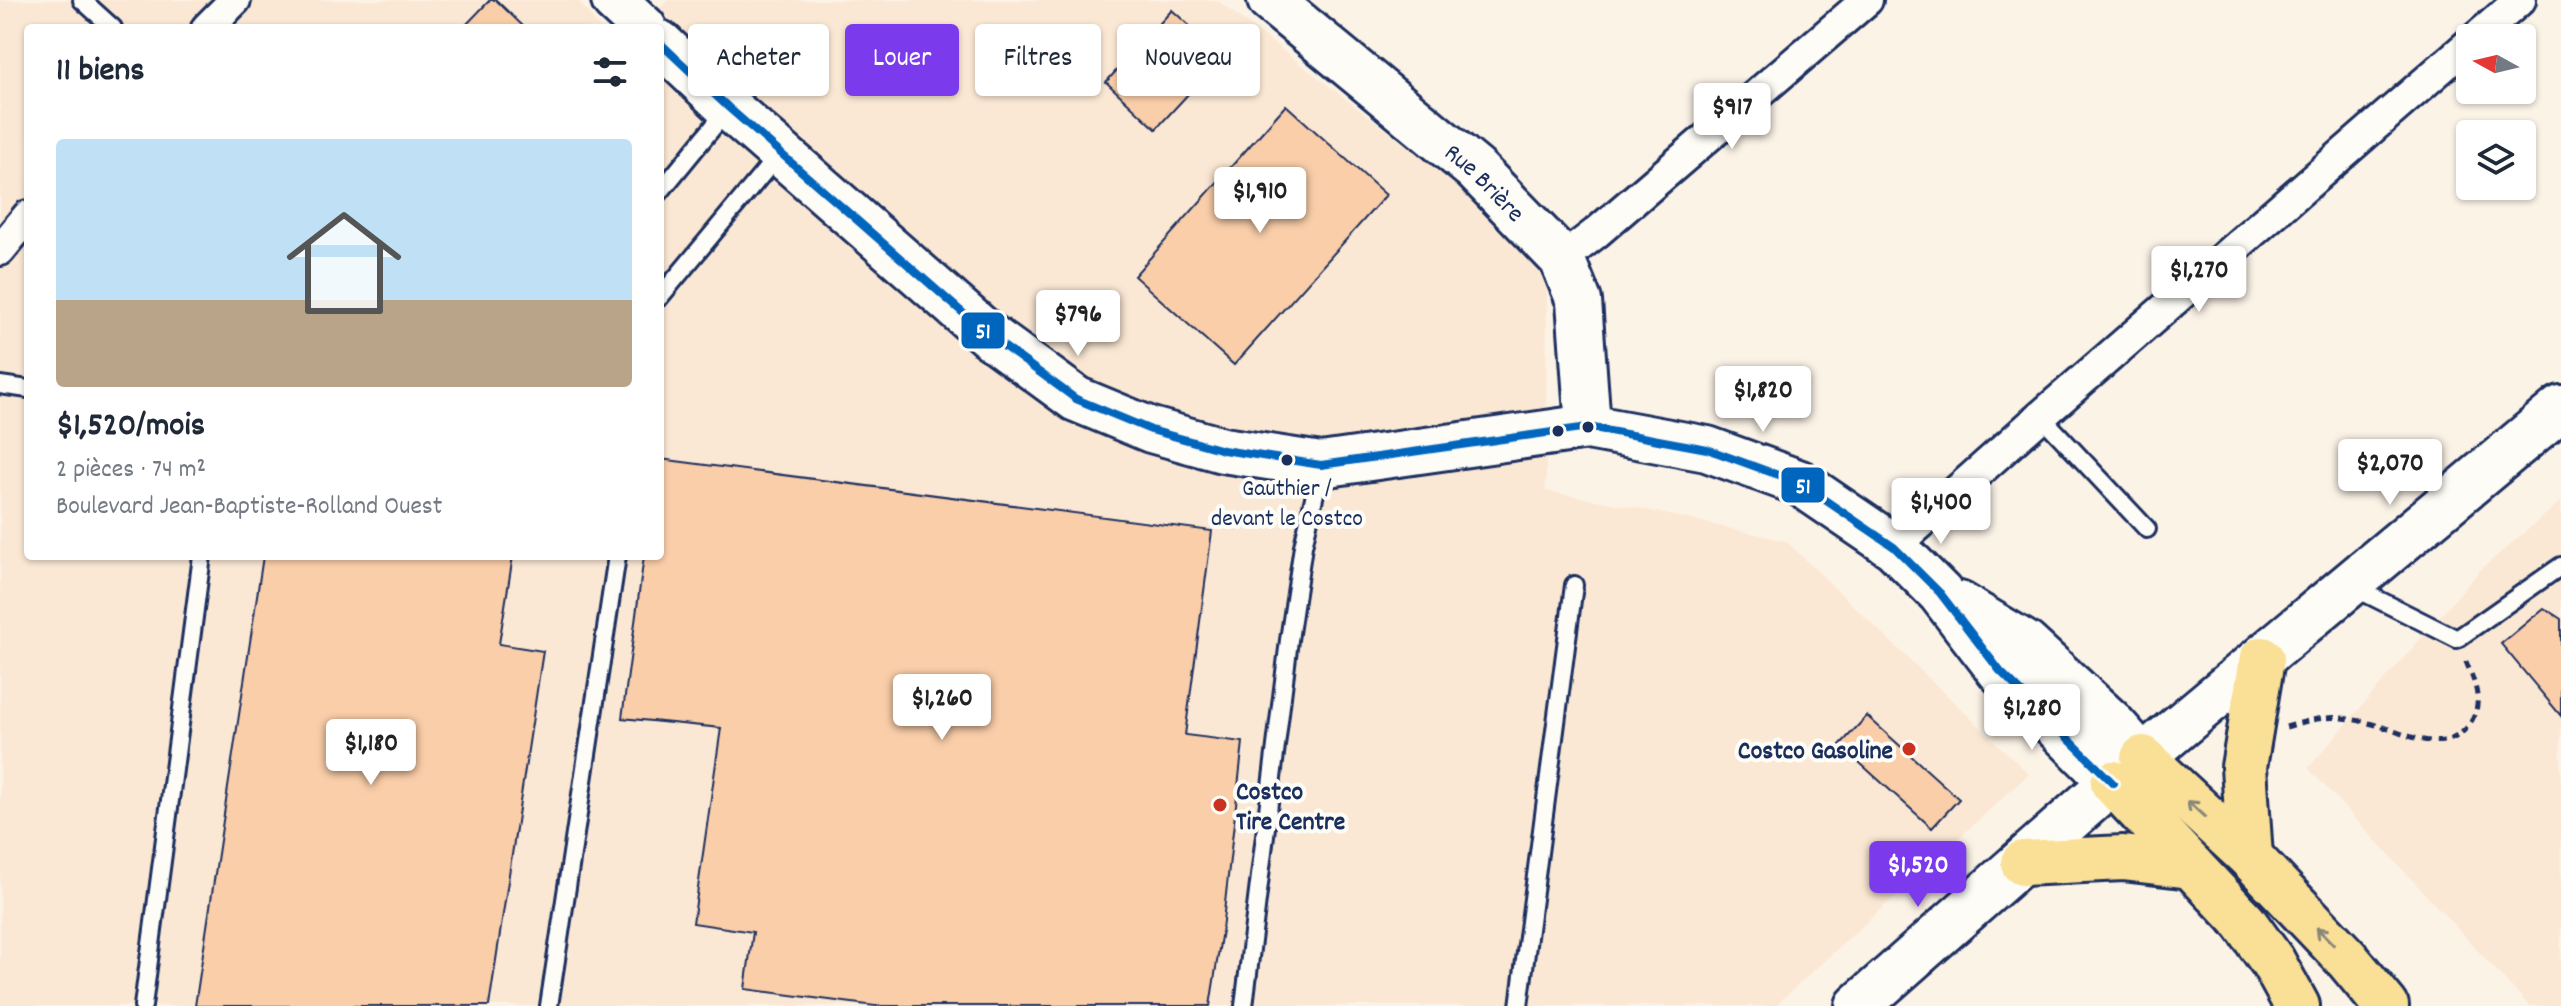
<!DOCTYPE html>
<html lang="fr">
<meta charset="utf-8">
<style>
:root{--surface:#fff;--page:#f6f6f7;--text:#1f2937;--muted:#747a83;--accent:#7c3aed}
body{margin:0;font-family:Dekko,sans-serif;background:var(--page);color:var(--text);height:100vh;display:flex;flex-direction:column;font-size:30px;white-space:nowrap}
*{box-sizing:border-box;margin:0}
p{font-size:26px;color:var(--muted)}
.icon{flex:none;width:44px;height:44px;fill:none;stroke:currentColor;stroke-width:2;stroke-linecap:round;stroke-linejoin:round}
.map{position:relative;flex:1;overflow:hidden}
.details{position:absolute;left:24px;top:24px;width:640px;height:536px;display:flex;flex-direction:column;background:var(--surface);border-radius:8px;box-shadow:0 2px 6px #0004}
.details>*{flex:none}
.hud{position:absolute;left:688px;top:24px;width:760px;height:72px;display:flex;gap:16px}
.needle{width:52px;rotate:278deg}
.fabs{position:absolute;left:2456px;top:24px;display:grid;gap:16px}
.fabs a{display:grid;place-items:center;width:80px;height:80px;border-radius:8px;background:var(--surface);box-shadow:0 2px 6px #0004;font-size:40px}
.price{position:absolute;translate:-50% -68px;padding:0 18px;border-radius:8px;background:#fff;color:#222;font-size:26px;line-height:52px;filter:drop-shadow(0 2px 4px #0008)}
.price::after{content:'';position:absolute;left:50%;top:48px;width:24px;height:18px;margin-left:-12px;background:inherit;clip-path:polygon(0 0,100% 0,50% 100%)}
.price.active{background:var(--accent);color:#fff}
ul{padding:0;list-style:none}
li{display:grid;align-content:center;gap:16px;height:424px;padding:0 32px}
li span{display:grid;place-items:center;height:248px;border-radius:8px;color:#555}
li>.icon{margin-inline-start:auto}
span .icon{width:144px;height:144px;fill:#fffc;stroke-width:1}
li b{font-size:34px}
h2{display:flex;justify-content:space-between;align-items:center;height:96px;padding:0 32px;font-size:34px}
.chip{padding:0 28px;border-radius:8px;background:var(--surface);box-shadow:0 2px 6px #0004;font-size:28px;line-height:72px}
.chip.active{background:var(--accent);color:#fff}
.map>svg:first-child{display:block}
</style>
<div class="map">
<svg width="2561" height="1006" viewBox="0 0 2561 1006">
<rect width="100%" height="100%" fill="#fcf3e7"/>
<filter id="ink" filterUnits="userSpaceOnUse"><feTurbulence type="fractalNoise" baseFrequency=".0125" numOctaves="2"/><feDisplacementMap in="SourceGraphic" scale="16" xChannelSelector="R" yChannelSelector="G"/><feConvolveMatrix kernelMatrix="1 2 1 2 8 2 1 2 1" color-interpolation-filters="sRGB"/></filter>
<g filter="url(#ink)">
<g fill="#fbe8d4">
<path d="M0 0H578L600 28H28V556H660V28H644L667 0H1217L1471 195 1547 275 1546 491 1639 508 1786 541 2029 774 1775 1006H0Z"/>
<path d="M2561 501V1006H2529L2308 768 2480 570Z"/>
</g>
<g fill="#facea9" stroke="#1b2f5e" stroke-width="2">
<path d="M490 0H496L525 28H463Z"/>
<path d="M1172 10 1223 56 1156 129 1106 82Z"/>
<path d="M1286 105 1386 195 1234 365 1134 276Z"/>
<path d="M660 459 1212 531 1185 735 1243 742 1222 930 1210 1006H875L745 989 753 932 693 923 721 728 622 718 644 556H660Z"/>
<path d="M263 556H513L499 644 543 651 489 1006H195Z"/>
<path d="M2544 608 2561 619V716L2501 644Z"/>
<path d="M1867 716 1959 799 1932 828 1840 745Z"/>
</g>
<g fill="none" stroke-linecap="round" stroke-linejoin="round">
<g stroke="#1b2f5e" stroke-width="22">
<g id="lane">
<path d="M82 0 113 28"/>
<path d="M660 192 727 110"/>
<path d="M660 297 779 154"/>
<path d="M0 385 28 389"/>
<path d="M2041 416 2147 529"/>
<path d="M2353 587 2457 639 2561 566"/>
<path d="M143 1006 202 556"/>
<path d="M549 1006 617 556"/>
<path d="M1244 1006 1289 640 1303 546 1321 467"/>
<path d="M1519 1006 1574 585"/>
</g>
</g>
<g stroke="#1b2f5e" stroke-width="36">
<g id="street">
<path d="M207 28 235 0"/>
<path d="M2476 38 2520 0"/>
<path d="M0 250 28 216"/>
<path d="M1562 259 1596 233 1867 0"/>
<path d="M1894 547 2041 416 2470 43"/>
</g>
</g>
<g stroke="#1b2f5e" stroke-width="50">
<g id="secondary">
<path d="M614 0 644 28"/>
<path id="s1" d="M1270 0 1475 169 1562 259 1579 301 1588 427"/>
<path d="M660 43 729 108 987 334 1076 399 1151 430 1223 450 1321 465 1588 427 1707 449 1800 483 1894 547 1940 593 2000 671 2113 783"/>
<path d="M1959 604 2026 644 2111 722 2143 758"/>
<path d="M1858 1006 2094 798 2561 408"/>
</g>
</g>
<g stroke="#1b2f5e" stroke-width="50">
<g id="highway">
<path d="M2143 758 2250 857 2347 959 2386 1006"/>
<path d="M2113 783 2244 922 2273 962 2297 1006"/>
<path d="M2250 857 2244 767 2262 659"/>
<path d="M2023 863 2123 858 2191 866"/>
</g>
</g>
<path stroke="#1b2f5e" stroke-width="5" stroke-dasharray="8 6" stroke-linecap="butt" d="M2286 727C2303 722 2323 716 2341 718 2354 719 2370 723 2383 727 2410 736 2446 755 2468 726 2486 703 2474 681 2464 657"/>
<use href="#lane" stroke="#fdfcf7" stroke-width="16"/>
<use href="#street" stroke="#fdfcf7" stroke-width="30"/>
<use href="#secondary" stroke="#fdfcf7" stroke-width="44"/>
<use href="#highway" stroke="#fadf96" stroke-width="44"/>
<g stroke="#fdfcf7" stroke-width="14">
<path id="bus-1" d="M660 43 729 108 987 334 1076 399 1151 430 1223 450 1321 465 1588 427 1707 449 1800 483 1894 547 1940 593 2000 671 2113 783"/>
</g>
<use href="#bus-1" stroke="#0065bd" stroke-width="8"/>
</g>
<defs><path id="oneway-shaft" d="M-6 0H5M1.5-3L5.5 0L1.5 3" fill="none" stroke-width="1.6" stroke-linecap="round" stroke-linejoin="round" transform="scale(2)"/></defs>
<g stroke="#8a877a">
<use href="#oneway-shaft" transform="translate(2196 809) rotate(-137)"/>
<use href="#oneway-shaft" transform="translate(2325 936) rotate(-134)"/>
</g>
</g>
<g fill="#1b2f5e" stroke="#fdfcf7" stroke-width="3">
<circle cx="1588" cy="427" r="7"/>
<circle cx="1558" cy="431" r="7"/>
<circle cx="1287" cy="460" r="7"/>
</g>
<g fill="#c8321e" stroke="#fdfcf7" stroke-width="3">
<circle cx="1909" cy="749" r="8"/>
<circle cx="1220" cy="805" r="8"/>
</g>
<g text-anchor="middle" stroke-width="8" stroke-linejoin="round" paint-order="stroke">
<g font-size="24" fill="#1b2f5e" stroke="#fdfcf7">
<text x="1287" y="495">Gauthier /<tspan x="1287" dy="30">devant le Costco</tspan></text>
</g>
<g font-size="26" fill="#1b2f5e" stroke="#fdfcf7">
<text dy="9" stroke="none"><textPath href="#s1" startOffset="282">Rue Brière</textPath></text>
</g>
<g font-size="26" font-weight="bold" fill="#1b2f5e" stroke="#fdfcf7" text-anchor="end">
<text x="1893" y="758">Costco Gasoline</text>
<text x="1236" y="799" text-anchor="start">Costco<tspan x="1236" dy="30">Tire Centre</tspan></text>
</g>
</g>
<g stroke="#fdfcf7" stroke-width="3">
<rect x="960" y="311" width="46" height="39" rx="8" fill="#0065bd"/>
<rect x="1780" y="466" width="46" height="38" rx="8" fill="#0065bd"/>
</g>
<g font-size="22" text-anchor="middle" font-weight="bold" fill="#fff">
<text x="983" y="338">51</text>
<text x="1803" y="493">51</text>
</g>
</svg>
<div class="fabs">
<a><svg class="needle" viewBox="-14 -14 28 28"><path d="M0-13l5 13h-10z" fill="#e53935"/><path d="M0 13l5-13h-10z" fill="#747a83"/></svg></a>
<a><svg class="icon" aria-label="layers" viewBox="0 0 24 24"><path d="M12 4l9 5-9 5-9-5zM3 14l9 5 9-5"/></svg></a>
</div>
<b class="price" style="left:1732px;top:151px">$917</b>
<b class="price" style="left:1260px;top:235px">$1,910</b>
<b class="price" style="left:2199px;top:314px">$1,270</b>
<b class="price" style="left:1078px;top:358px">$796</b>
<b class="price" style="left:1763px;top:434px">$1,820</b>
<b class="price" style="left:2390px;top:507px">$2,070</b>
<b class="price" style="left:1941px;top:546px">$1,400</b>
<b class="price" style="left:942px;top:742px">$1,260</b>
<b class="price" style="left:2032px;top:752px">$1,280</b>
<b class="price" style="left:371px;top:787px">$1,180</b>
<b class="price active" style="left:1918px;top:909px">$1,520</b>
<div class="hud">
<a class="chip">Acheter</a>
<a class="chip active">Louer</a>
<a class="chip">Filtres</a>
<a class="chip">Nouveau</a>
</div>
<section class="details">
<h2>11 biens<svg class="icon" aria-label="filters" viewBox="0 0 24 24"><path d="M4 7h16M4 17h16"/><circle cx="9" cy="7" r="2"/><circle cx="15" cy="17" r="2"/></svg></h2>
<ul>
<li><span style="background:linear-gradient(#bfe0f5 65%,#b9a48a 0)"><svg class="icon" aria-label="home" viewBox="0 0 24 24"><path d="M3 11l9-7 9 7M6 9v11h12V9"/></svg></span><div><b>$1,520/mois</b><p>2 pièces · 74 m²</p><p>Boulevard Jean-Baptiste-Rolland Ouest</p></div></li>
</ul>
</section>
</div>
